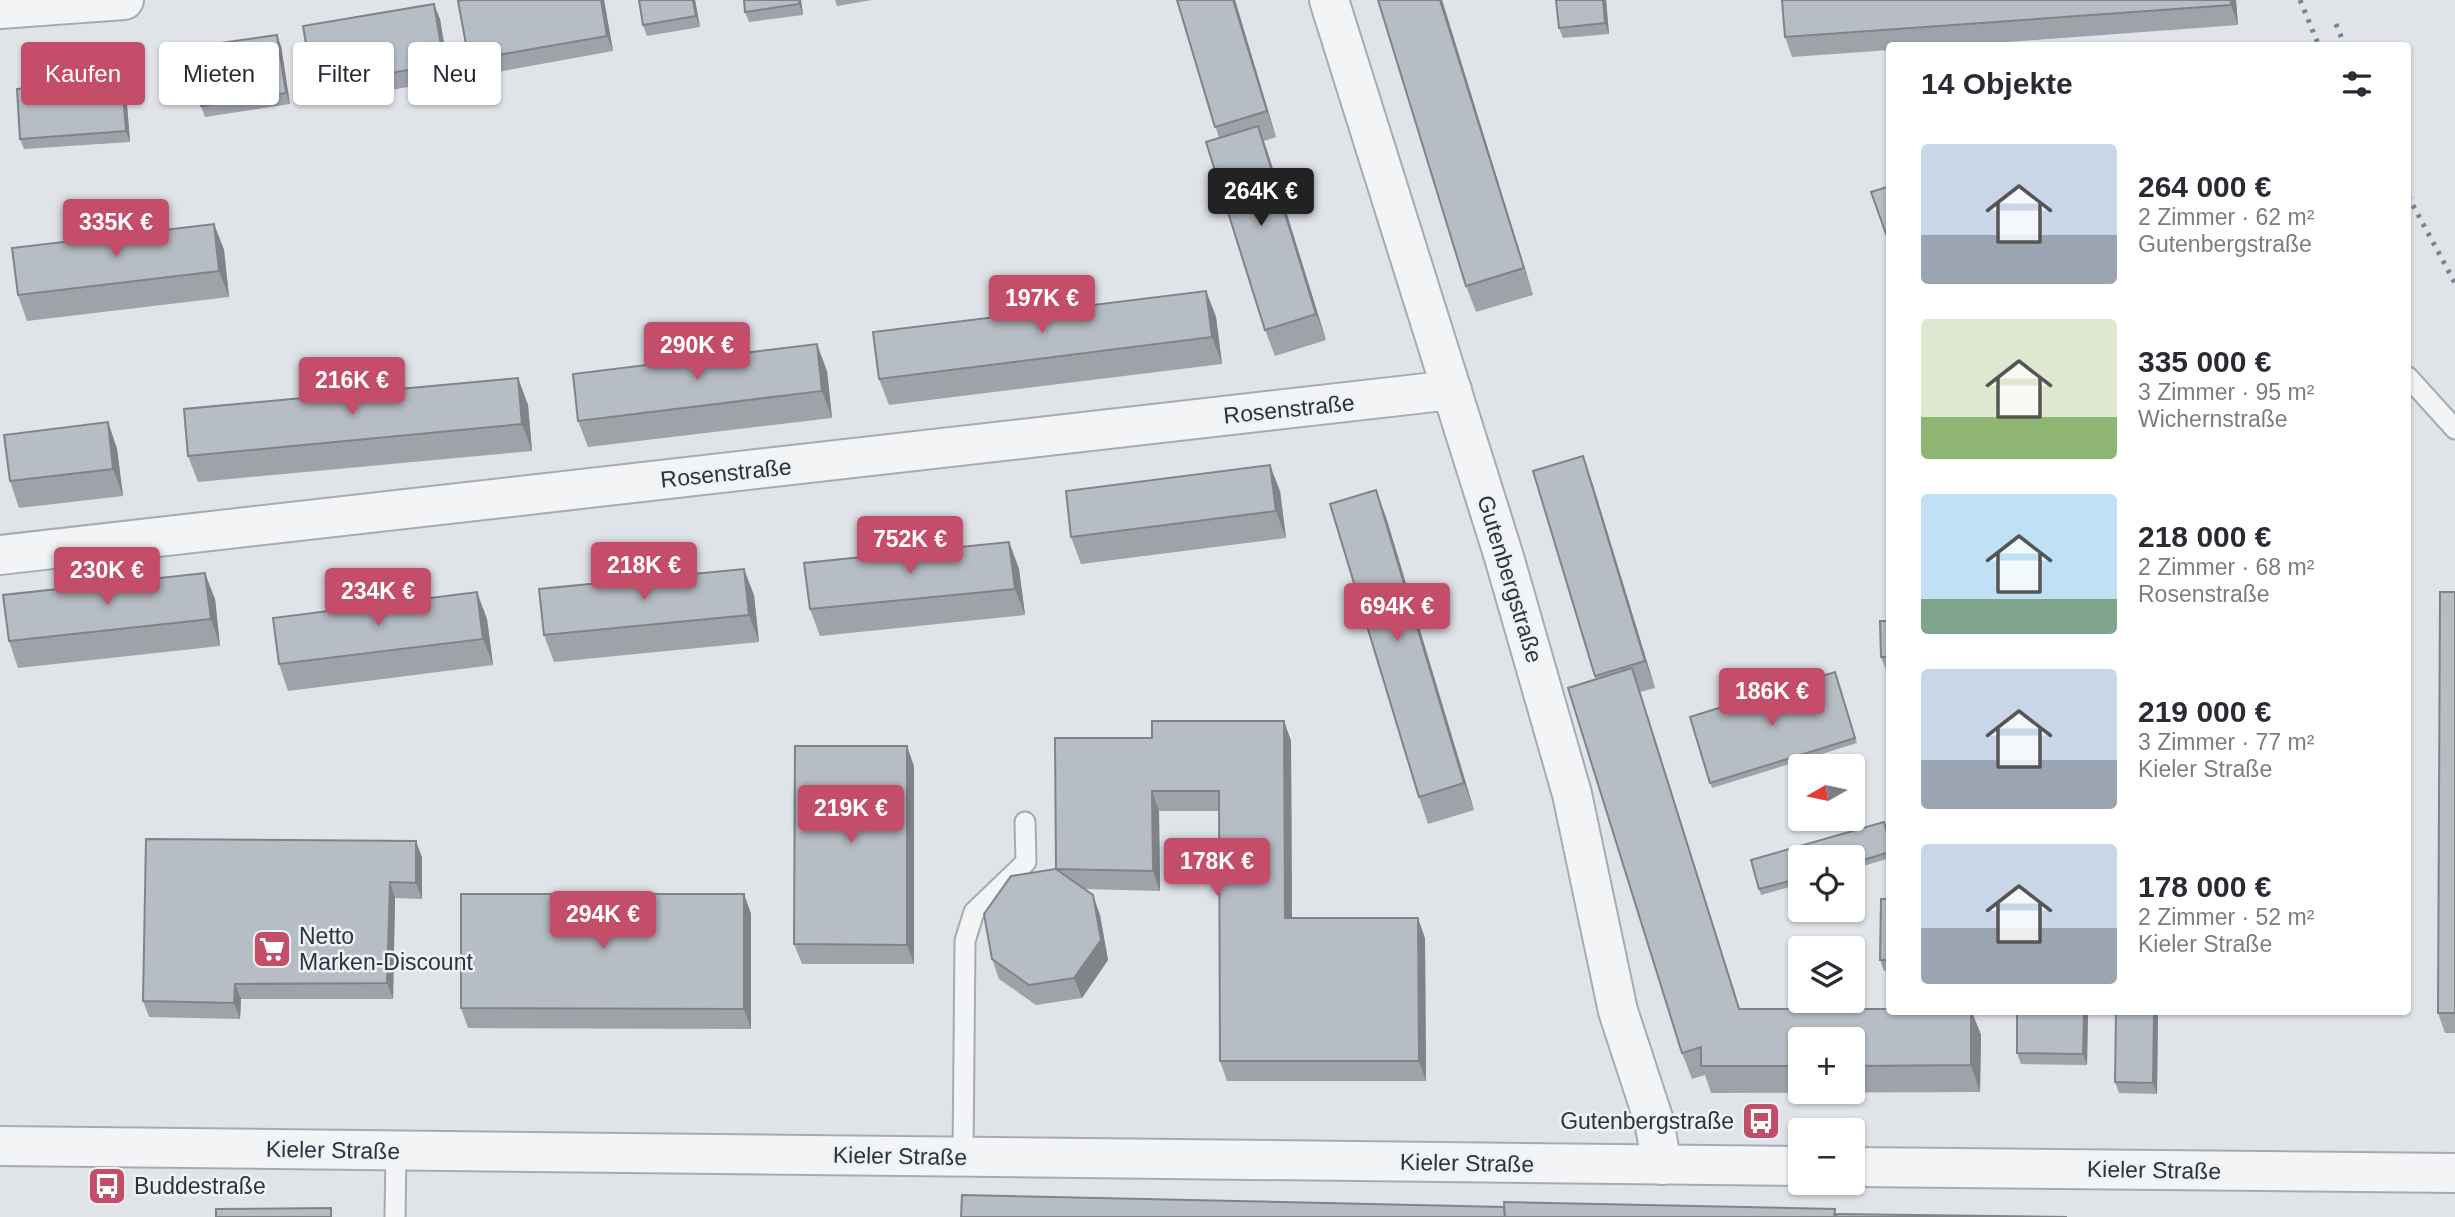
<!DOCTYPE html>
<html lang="de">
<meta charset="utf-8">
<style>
:root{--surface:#fff;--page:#f7f7f7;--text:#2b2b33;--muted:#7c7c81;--accent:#c44e69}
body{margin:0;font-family:Arial,sans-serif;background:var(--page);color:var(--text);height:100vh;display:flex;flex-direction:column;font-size:26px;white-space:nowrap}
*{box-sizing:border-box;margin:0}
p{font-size:23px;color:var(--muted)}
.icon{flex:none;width:38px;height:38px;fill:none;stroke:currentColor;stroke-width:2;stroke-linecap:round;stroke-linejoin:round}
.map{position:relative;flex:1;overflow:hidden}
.details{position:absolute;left:1886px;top:42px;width:525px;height:973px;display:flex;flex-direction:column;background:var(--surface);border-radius:7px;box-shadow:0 2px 5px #0004}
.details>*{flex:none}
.banner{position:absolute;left:21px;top:42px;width:665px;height:63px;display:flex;gap:14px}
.needle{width:46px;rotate:261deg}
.fabs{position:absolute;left:1788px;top:754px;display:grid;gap:14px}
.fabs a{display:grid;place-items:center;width:77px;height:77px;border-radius:7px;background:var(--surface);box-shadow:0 2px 5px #0004;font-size:35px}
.price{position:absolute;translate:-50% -60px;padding:0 16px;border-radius:7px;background:var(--accent);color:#fff;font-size:23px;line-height:46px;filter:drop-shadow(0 2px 4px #0008)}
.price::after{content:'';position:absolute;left:50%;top:42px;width:21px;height:16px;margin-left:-10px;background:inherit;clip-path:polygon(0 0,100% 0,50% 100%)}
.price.active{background:#222;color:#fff}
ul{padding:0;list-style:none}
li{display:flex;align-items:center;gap:21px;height:175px;padding:0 35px}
li span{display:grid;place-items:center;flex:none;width:196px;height:140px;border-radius:7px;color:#555}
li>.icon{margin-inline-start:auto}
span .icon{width:84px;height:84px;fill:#fffc;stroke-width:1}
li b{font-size:30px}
h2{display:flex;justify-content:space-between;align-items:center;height:84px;padding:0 35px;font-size:30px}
.tag{padding:0 24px;border-radius:7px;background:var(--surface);box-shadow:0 2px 5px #0004;font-size:24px;line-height:63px}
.tag.active{background:var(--accent);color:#fff}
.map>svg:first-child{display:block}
</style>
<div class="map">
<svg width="2455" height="1217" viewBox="0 0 2455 1217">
<rect width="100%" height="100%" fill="#e0e3e8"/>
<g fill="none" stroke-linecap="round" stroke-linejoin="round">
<g stroke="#a6abb2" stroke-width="23">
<g id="service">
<path d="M2408 377 2455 429"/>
<path d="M963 1157 965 941 974 912 1026 862 1025 822"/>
<path d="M395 1217 396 1151"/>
</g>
</g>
<g stroke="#a6abb2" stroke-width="42">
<g id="minor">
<path d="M1329 0 1504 557 1572 794 1618 1011 1654 1121 1662 1165"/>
<path d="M0 9 124 0"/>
<path d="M0 555 1452 390"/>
</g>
</g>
<g stroke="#a6abb2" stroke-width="42">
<g id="tertiary">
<path d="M0 1146 1801 1166"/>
<path d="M1853 1167 2455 1173"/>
</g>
</g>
<use href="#service" stroke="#f2f4f6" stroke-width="19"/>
<use href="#minor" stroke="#f2f4f6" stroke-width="38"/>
<use href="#tertiary" stroke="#f2f4f6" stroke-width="38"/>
<g stroke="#7a8490" stroke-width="5" stroke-dasharray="3.5 7" stroke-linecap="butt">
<path d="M2300 0 2319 46"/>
<path d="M2336 24 2345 46"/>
<path d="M2408 196 2455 283"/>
</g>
</g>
<g fill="#9da3a9" fill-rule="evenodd">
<path d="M604 0 613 51 475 76 469 60Z"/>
<path d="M695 0 700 27 647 36 643 25Z"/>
<path d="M744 0H801L803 15 749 22 745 12Z"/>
<path d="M835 0H872L837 6Z"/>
<path d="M1177 0H1235L1276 137 1264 141 1326 340 1275 356 1265 330 1219 138Z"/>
<path d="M1378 0H1442L1533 295 1476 312 1466 286Z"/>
<path d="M1606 0 1609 34 1563 38 1559 28Z"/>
<path d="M1782 0H2236L2238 25 1954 46H1890V50L1792 57 1785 37Z"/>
<path d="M440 19 450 80 319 102 313 86Z"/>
<path d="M281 46 290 104 205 117 201 106Z"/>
<path d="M126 92 130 142 24 149 20 139Z"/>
<path d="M214 224 224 250 229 297 27 321 18 295Z"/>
<path d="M1206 291 1216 317 1222 364 889 405 879 379Z"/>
<path d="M827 371 832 418 588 447 578 421Z"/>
<path d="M518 378 528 405 532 451 198 482 188 456Z"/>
<path d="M108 422 117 449 123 496 19 508 10 481Z"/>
<path d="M1533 471 1592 482 1655 688 1640 692 1740 1009 1972 1012 1981 1035 1980 1092 1711 1093 1705 1075 1692 1079 1682 1053 1596 680ZM1801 1040H1853V1092H1801Z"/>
<path d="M1280 491 1286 538 1081 564 1071 537Z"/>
<path d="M1386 517 1474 810 1428 824 1419 797Z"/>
<path d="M1009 542 1019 569 1025 615 820 636 810 609Z"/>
<path d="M2455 592V1033H2445L2438 1013Z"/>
<path d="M754 595 759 642 554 662 544 635Z"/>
<path d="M215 599 220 646 18 668 9 641Z"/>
<path d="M487 619 493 665 288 691 279 664Z"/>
<path d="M1890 621V673H1887L1881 657Z"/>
<path d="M1835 672 1857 743 1712 788 1690 717Z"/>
<path d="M1284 721 1291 741 1292 918 1425 938 1426 1081H1227L1220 1061 1219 811H1159L1160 891 1085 889 1100 915 1108 960 1082 998 1036 1005 999 979 992 959 1056 869 1152 738Z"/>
<path d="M914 766V964H802L794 944Z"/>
<path d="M1884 822 1890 841V858L1853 869V858H1801V884L1761 895 1751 860Z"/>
<path d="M422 857V899L395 898 393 999H241L240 1019 149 1017 143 1001Z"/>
<path d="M744 894 751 914V1029L468 1028 461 1008Z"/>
<path d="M1890 899V971H1884L1880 960Z"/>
<path d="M2009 1012H2088L2087 1065 2021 1064 2017 1053V1015H2010Z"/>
<path d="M2158 1012 2157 1094 2119 1093 2115 1082Z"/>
</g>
<g fill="#808489">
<path d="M601 0H604L613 51 607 36Z"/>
<path d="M693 0H695L700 27 696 16Z"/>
<path d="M799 0H801L803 15 799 4Z"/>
<path d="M1233 0H1235L1276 137 1267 111Z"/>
<path d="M1440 0H1442L1533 295 1524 268Z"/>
<path d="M1603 0H1606L1609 34 1605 23Z"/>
<path d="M2231 0H2236L2238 25 2231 5Z"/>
<path d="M434 4 440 19 450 80 444 64Z"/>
<path d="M277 35 281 46 290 104 286 93Z"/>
<path d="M122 81 126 92 130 142 126 131Z"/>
<path d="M1258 126 1268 153 1326 340 1316 314Z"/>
<path d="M214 224 224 250 229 297 219 271Z"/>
<path d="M1206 291 1216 317 1222 364 1212 337Z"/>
<path d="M817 344 827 371 832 418 822 391Z"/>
<path d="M518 378 528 405 532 451 522 424Z"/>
<path d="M108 422 117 449 123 496 113 469Z"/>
<path d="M1583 456 1592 482 1655 688 1645 661Z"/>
<path d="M1270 465 1280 491 1286 538 1276 511Z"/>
<path d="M1376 490 1386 517 1474 810 1464 783Z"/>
<path d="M1009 542 1019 569 1025 615 1015 589Z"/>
<path d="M744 569 754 595 759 642 749 615Z"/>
<path d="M205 573 215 599 220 646 211 619Z"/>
<path d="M477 592 487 619 493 665 483 639Z"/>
<path d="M1632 668 1641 695 1748 1036 1739 1009Z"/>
<path d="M1284 721 1291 741 1292 938 1285 918Z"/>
<path d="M907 746 914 766V964L907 945Z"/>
<path d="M1152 791 1159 811 1160 891 1153 871Z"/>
<path d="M416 841 422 857V899L416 883Z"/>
<path d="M390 882 395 898 393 999 387 983Z"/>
<path d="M744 894 751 914V1029L744 1009Z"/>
<path d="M1093 895 1100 915 1108 960 1082 998 1074 978Z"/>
<path d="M1418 918 1425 938 1426 1081 1419 1061Z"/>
<path d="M235 984 241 999 240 1019 234 1003Z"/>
<path d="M1971 1012H1972L1981 1035 1980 1092 1971 1065Z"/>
<path d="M2084 1012H2088L2087 1065 2083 1054Z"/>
<path d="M2154 1012H2158L2157 1094 2153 1083Z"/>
</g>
<g fill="#b7bdc4" stroke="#808489" stroke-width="2">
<path d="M464 0H601L607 36 469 60 458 1Z"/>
<path d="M639 0H693L696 16 643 25Z"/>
<path d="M744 0H799V4L745 12Z"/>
<path d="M1177 0H1233L1267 111 1215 127Z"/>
<path d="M1378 0H1440L1524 268 1466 286Z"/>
<path d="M1556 0H1603L1605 23 1559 28Z"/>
<path d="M1782 0H2231V5L1785 37Z"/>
<path d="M434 4 444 64 313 86 303 26Z"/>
<path d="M277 35 286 93 201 106 192 47Z"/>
<path d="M122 81 126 131 20 139 17 89Z"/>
<path d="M1258 126 1316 314 1265 330 1206 142Z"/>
<path d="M1890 186V245L1871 192Z"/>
<path d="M214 224 219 271 18 295 12 248Z"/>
<path d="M1206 291 1212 337 879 379 873 332Z"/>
<path d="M817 344 822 391 578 421 573 374Z"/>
<path d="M518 378 522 424 188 456 184 409Z"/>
<path d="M108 422 113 469 10 481 4 435Z"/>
<path d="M1583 456 1645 661 1595 676 1533 471Z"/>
<path d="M1270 465 1276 511 1071 537 1066 491Z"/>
<path d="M1376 490 1464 783 1419 797 1330 504Z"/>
<path d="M1009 542 1015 589 810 609 804 563Z"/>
<path d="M744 569 749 615 544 635 539 589Z"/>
<path d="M205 573 211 619 9 641 3 595Z"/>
<path d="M477 592 483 639 279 664 273 618Z"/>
<path d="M2440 592H2455V1013H2438Z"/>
<path d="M1880 621H1890V657H1881Z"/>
<path d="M1632 668 1739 1009H1890V1012H1971V1065L1853 1066V1040H1801V1066H1701V1047L1682 1053 1568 688Z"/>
<path d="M1835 672 1855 738 1710 783 1690 717Z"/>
<path d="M1152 721H1284L1285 918H1418L1419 1061H1220L1219 791H1152L1153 871 1056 869 1093 895 1101 940 1074 978 1029 985 992 959 984 914 1011 876 1056 869 1055 738H1152Z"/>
<path d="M795 746H907V945L794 944Z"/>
<path d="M1884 822 1890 842V852L1853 863V858H1801V878L1759 889 1751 860Z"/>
<path d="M146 839 416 841V883L390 882 387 983 235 984 234 1003 143 1001Z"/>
<path d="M461 894H744V1009L461 1008Z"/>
<path d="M1881 899H1890V960H1880Z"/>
<path d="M2017 1012H2084L2083 1054 2017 1053Z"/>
<path d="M2116 1012H2154L2153 1083 2115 1082Z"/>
<path d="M962 1195 1504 1207 1505 1217H961Z"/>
<path d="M1504 1202 1835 1209 1834 1217H1505Z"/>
<path d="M331 1208V1217H216V1209Z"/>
<path d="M1836 1214 2067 1217H1836Z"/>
</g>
<defs>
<g id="supermarket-square" transform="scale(2.0125)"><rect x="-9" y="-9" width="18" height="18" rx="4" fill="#c44e69" stroke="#eff2f5"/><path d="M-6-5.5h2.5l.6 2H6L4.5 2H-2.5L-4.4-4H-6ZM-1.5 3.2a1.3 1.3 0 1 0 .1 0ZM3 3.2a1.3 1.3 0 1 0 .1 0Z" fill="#fff"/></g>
<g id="bus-square" transform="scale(2.0125)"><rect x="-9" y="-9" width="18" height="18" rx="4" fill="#c44e69" stroke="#eff2f5"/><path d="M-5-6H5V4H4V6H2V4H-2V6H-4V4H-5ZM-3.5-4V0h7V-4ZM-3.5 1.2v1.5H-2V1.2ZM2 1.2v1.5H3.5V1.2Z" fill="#fff"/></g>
</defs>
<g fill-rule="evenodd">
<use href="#supermarket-square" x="272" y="949"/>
<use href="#bus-square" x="1761" y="1121"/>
<use href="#bus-square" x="107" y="1186"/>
</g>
<g text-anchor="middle" stroke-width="5" stroke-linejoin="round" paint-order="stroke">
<g font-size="23" fill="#2a333e" stroke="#eff2f5">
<text transform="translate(1289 409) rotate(-6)" y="8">Rosenstraße</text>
<text transform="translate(726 473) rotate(-6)" y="8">Rosenstraße</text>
<text transform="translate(1510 579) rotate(73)" y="8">Gutenbergstraße</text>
<text transform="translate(333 1150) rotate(1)" y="8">Kieler Straße</text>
<text transform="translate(900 1156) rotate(1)" y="8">Kieler Straße</text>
<text transform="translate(1467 1163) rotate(1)" y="8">Kieler Straße</text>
<text transform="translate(2154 1170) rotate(1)" y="8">Kieler Straße</text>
</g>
<g font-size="23" fill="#2a333e" stroke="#eff2f5" text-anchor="start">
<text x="299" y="944">Netto<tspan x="299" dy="26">Marken-Discount</tspan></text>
<text x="1734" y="1129" text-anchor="end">Gutenbergstraße</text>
<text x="134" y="1194">Buddestraße</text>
</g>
</g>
</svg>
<div class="fabs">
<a><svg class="needle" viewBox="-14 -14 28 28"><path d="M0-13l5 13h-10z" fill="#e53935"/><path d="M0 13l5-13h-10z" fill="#7c7c81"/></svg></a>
<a><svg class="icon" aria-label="locate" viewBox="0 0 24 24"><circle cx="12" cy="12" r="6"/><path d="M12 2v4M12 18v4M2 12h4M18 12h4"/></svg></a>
<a><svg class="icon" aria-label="layers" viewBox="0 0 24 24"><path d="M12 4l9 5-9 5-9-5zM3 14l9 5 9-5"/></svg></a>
<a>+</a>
<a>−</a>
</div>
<b class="price active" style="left:1261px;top:228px">264K €</b>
<b class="price" style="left:116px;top:259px">335K €</b>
<b class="price" style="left:1042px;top:335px">197K €</b>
<b class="price" style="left:697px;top:382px">290K €</b>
<b class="price" style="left:352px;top:417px">216K €</b>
<b class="price" style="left:910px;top:576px">752K €</b>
<b class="price" style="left:644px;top:602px">218K €</b>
<b class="price" style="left:107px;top:607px">230K €</b>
<b class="price" style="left:378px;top:628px">234K €</b>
<b class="price" style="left:1397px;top:643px">694K €</b>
<b class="price" style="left:1772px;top:728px">186K €</b>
<b class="price" style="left:851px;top:845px">219K €</b>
<b class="price" style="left:1217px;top:898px">178K €</b>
<b class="price" style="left:603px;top:951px">294K €</b>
<div class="banner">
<a class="tag active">Kaufen</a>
<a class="tag">Mieten</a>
<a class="tag">Filter</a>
<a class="tag">Neu</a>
</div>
<section class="details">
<h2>14 Objekte<svg class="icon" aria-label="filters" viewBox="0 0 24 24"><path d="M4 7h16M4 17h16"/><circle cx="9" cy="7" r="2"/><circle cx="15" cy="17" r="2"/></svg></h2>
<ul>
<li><span style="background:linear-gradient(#c9d6e8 65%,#9aa5b1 0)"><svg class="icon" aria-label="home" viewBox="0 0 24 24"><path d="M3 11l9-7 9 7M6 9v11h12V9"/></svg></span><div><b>264 000 €</b><p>2 Zimmer · 62 m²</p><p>Gutenbergstraße</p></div></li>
<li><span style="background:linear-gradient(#dfe7d0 70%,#8fb573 0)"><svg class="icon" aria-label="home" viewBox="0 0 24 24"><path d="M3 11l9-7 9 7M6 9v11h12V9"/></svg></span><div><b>335 000 €</b><p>3 Zimmer · 95 m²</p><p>Wichernstraße</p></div></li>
<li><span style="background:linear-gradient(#bfe0f5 75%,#7fa58c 0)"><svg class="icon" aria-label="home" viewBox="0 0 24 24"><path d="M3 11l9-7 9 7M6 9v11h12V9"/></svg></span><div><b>218 000 €</b><p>2 Zimmer · 68 m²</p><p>Rosenstraße</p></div></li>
<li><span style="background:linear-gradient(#c9d6e8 65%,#9aa5b1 0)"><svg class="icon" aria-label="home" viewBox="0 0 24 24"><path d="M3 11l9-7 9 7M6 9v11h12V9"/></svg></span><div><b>219 000 €</b><p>3 Zimmer · 77 m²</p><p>Kieler Straße</p></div></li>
<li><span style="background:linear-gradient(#c9d6e8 60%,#9aa5b1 0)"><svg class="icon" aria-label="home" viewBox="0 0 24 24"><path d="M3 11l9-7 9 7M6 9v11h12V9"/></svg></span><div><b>178 000 €</b><p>2 Zimmer · 52 m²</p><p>Kieler Straße</p></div></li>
</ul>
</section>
</div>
